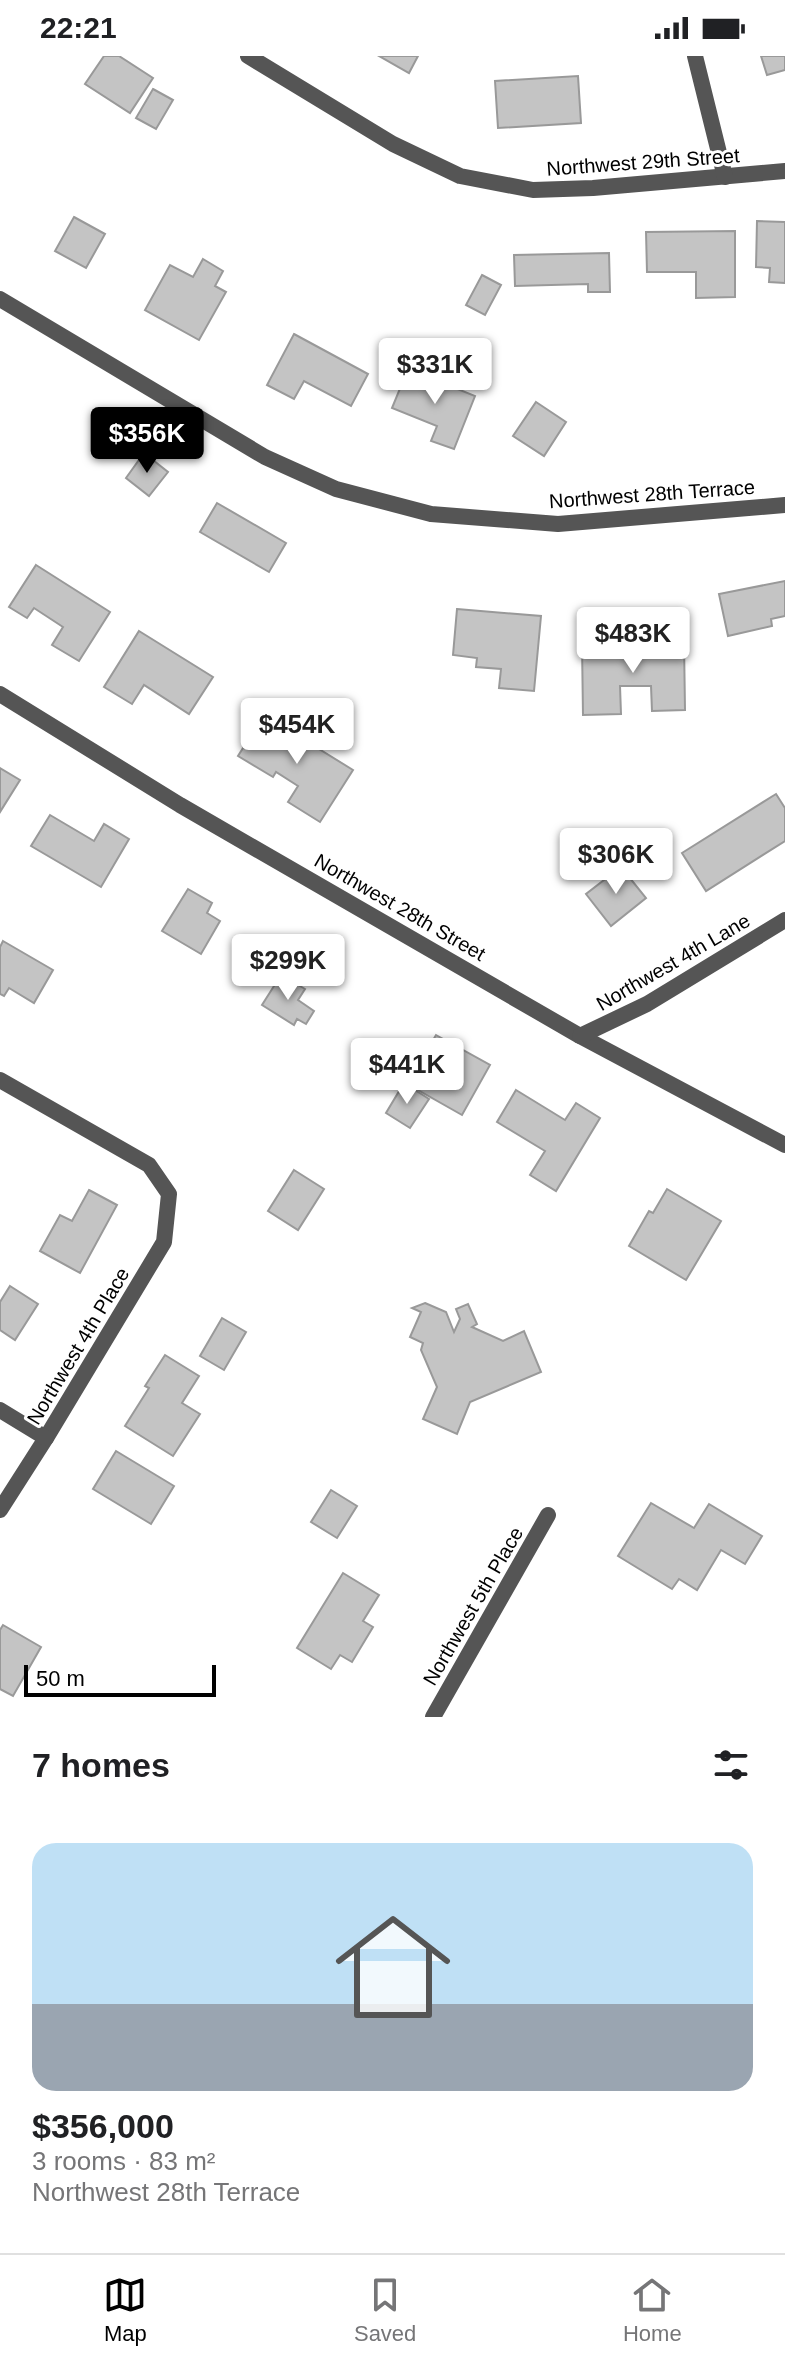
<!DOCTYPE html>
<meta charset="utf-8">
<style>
:root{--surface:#fff;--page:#f2f2f2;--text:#202124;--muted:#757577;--line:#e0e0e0;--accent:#000}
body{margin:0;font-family:Arial,sans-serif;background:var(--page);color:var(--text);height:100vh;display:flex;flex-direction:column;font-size:30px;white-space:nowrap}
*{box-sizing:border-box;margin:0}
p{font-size:26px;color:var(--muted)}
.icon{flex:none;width:44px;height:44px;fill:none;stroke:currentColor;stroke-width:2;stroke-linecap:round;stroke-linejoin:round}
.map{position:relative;height:1661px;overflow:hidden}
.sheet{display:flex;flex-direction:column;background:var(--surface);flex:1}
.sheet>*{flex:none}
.scale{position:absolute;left:24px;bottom:20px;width:192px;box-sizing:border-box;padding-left:8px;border:4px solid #000;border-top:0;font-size:22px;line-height:28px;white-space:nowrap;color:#000;-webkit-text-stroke:6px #fff;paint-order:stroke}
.price{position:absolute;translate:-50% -68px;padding:0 18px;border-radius:8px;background:#fff;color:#222;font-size:26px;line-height:52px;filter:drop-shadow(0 2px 4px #0008)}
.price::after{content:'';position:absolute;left:50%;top:48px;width:24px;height:18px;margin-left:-12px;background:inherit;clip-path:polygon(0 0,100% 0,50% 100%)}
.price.on{background:var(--accent);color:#fff}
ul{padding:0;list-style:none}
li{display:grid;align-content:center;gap:16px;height:424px;padding:0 32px}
li span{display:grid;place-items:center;height:248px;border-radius:24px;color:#555}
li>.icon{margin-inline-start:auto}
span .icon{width:144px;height:144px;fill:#fffc;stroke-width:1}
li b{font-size:34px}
h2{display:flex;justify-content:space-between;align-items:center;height:96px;padding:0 32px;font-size:34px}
.status{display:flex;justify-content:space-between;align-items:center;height:56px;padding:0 40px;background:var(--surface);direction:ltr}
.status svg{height:22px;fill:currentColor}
.tab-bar{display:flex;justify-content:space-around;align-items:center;height:112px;border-top:2px solid var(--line);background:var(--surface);font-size:22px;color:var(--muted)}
.tab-bar a{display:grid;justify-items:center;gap:4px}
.tab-bar .on{color:var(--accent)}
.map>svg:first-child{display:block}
</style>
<div class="status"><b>22:21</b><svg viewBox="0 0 49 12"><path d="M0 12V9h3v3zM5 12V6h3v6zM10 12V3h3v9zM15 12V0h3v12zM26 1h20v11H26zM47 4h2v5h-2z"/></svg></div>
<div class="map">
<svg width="785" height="1661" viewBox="0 0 785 1661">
<rect width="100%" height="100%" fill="#fff"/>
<g fill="#c4c4c4" stroke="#999" stroke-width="2">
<path d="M104 0H119L153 22 130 57 85 28Z"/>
<path d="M379 0H418L409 17Z"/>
<path d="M761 0H785V14L767 19Z"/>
<path d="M578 20 581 67 498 72 495 25Z"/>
<path d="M153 33 173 44 156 73 136 62Z"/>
<path d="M74 161 105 178 86 212 55 195Z"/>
<path d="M757 165 785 166V227L769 226 770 212 756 211Z"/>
<path d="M735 175V241L696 242V216H647L646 176Z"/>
<path d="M609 197 610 236H588V228L515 230 514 199Z"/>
<path d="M203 203 223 215 215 230 226 236 199 284 145 254 170 209 193 221Z"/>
<path d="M482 219 501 229 485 259 466 249Z"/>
<path d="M294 278 368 318 351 350 304 325 294 343 267 329Z"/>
<path d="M408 313 475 340 454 393 431 385 437 370 392 352Z"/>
<path d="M536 346 566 366 544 400 513 380Z"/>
<path d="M144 397 168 416 149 440 126 422Z"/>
<path d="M217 447 286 487 269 516 200 476Z"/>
<path d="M36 509 110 556 79 605 52 589 63 571 34 552 27 562 9 551Z"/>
<path d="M785 525V560L771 563 772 570 728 580 719 538Z"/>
<path d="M457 553 541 560 534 635 499 632 501 613 476 611 477 602 453 599Z"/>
<path d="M139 575 213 621 189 658 144 629 132 648 104 631Z"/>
<path d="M684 586 685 654 652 655 651 630H620L621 658 583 659 582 588Z"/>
<path d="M264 659 353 714 320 766 288 746 298 730 276 716 273 721 238 700Z"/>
<path d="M0 712 20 724 0 756Z"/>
<path d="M776 738 785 752V785L706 835 682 797Z"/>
<path d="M50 759 94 785 104 768 129 783 101 831 31 790Z"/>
<path d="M621 811 646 842 611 870 586 838Z"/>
<path d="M188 833 212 847 207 857 220 865 201 898 162 875Z"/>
<path d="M3 885 53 914 34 947 9 932 4 940 0 938V891Z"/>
<path d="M281 919 305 933 298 944 314 955 306 968 297 963 294 969 262 949Z"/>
<path d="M436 979 490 1009 462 1059 381 1013 396 986 423 1001Z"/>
<path d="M404 1027 429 1043 410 1072 386 1057Z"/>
<path d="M516 1034 565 1064 576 1047 600 1062 556 1135 530 1119 545 1095 497 1066Z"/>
<path d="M294 1114 324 1133 298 1174 268 1155Z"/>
<path d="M667 1133 721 1165 686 1224 629 1190 649 1155 653 1157Z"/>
<path d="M89 1134 117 1149 80 1217 40 1195 60 1159 72 1165Z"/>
<path d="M10 1230 38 1248 15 1284 0 1274V1246Z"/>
<path d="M425 1247 446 1256 454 1276 460 1263 456 1253 468 1248 477 1268 472 1271 503 1285 524 1275 541 1316 470 1346 457 1378 423 1363 437 1331 421 1294 423 1287 410 1281 421 1256 412 1252Z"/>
<path d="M222 1262 246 1276 224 1314 200 1300Z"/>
<path d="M165 1299 199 1320 182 1347 200 1358 173 1400 125 1370 149 1332 145 1330Z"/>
<path d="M116 1395 174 1430 151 1468 93 1433Z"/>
<path d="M331 1434 357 1450 337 1482 311 1466Z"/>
<path d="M651 1447 694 1472 709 1448 762 1480 745 1508 721 1494 697 1534 679 1523 672 1533 618 1500Z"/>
<path d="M343 1517 379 1539 363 1565 373 1571 352 1606 340 1599 331 1613 297 1592Z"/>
<path d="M3 1569 41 1591 13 1640 0 1633V1574Z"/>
</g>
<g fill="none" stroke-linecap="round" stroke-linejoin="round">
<g stroke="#555" stroke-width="16">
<path d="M248 0 393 88 460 120 533 134 593 132 785 115"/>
<path d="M695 0 725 121"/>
<path d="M0 243 265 401 336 433 431 458 558 468 785 449"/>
<path d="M0 638 180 749 580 980 785 1089"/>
<path d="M580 980 647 948 785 864"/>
<path d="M0 1024 149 1109 169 1138 164 1186 46 1382 0 1454"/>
<path d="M0 1354 46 1382"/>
<path d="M433 1661 548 1459"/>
</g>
</g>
<g text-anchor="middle" stroke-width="6" stroke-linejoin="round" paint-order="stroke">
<g font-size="20" fill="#000" stroke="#fff">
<text transform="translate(643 106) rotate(-4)" y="7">Northwest 29th Street</text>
<text transform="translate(652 438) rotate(-4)" y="7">Northwest 28th Terrace</text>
<text transform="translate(400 851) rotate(30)" y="7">Northwest 28th Street</text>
<text transform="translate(673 906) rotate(-30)" y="7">Northwest 4th Lane</text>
<text transform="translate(78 1290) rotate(-59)" y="7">Northwest 4th Place</text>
<text transform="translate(473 1550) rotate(-60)" y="7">Northwest 5th Place</text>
</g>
</g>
</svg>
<div class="scale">50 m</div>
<b class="price" style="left:435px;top:350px">$331K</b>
<b class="price on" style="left:147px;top:419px">$356K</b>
<b class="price" style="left:633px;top:619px">$483K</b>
<b class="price" style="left:297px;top:710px">$454K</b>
<b class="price" style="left:616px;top:840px">$306K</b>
<b class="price" style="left:288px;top:946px">$299K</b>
<b class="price" style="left:407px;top:1050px">$441K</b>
</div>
<section class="sheet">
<h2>7 homes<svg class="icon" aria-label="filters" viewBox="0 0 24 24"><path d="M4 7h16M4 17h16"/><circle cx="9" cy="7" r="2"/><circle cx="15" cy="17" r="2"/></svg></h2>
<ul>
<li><span style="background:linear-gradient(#bfe0f5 65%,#9aa5b1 0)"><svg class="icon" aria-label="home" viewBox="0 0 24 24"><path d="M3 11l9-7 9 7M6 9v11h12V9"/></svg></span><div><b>$356,000</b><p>3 rooms · 83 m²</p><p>Northwest 28th Terrace</p></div></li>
</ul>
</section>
<nav class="tab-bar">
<a class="on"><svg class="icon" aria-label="map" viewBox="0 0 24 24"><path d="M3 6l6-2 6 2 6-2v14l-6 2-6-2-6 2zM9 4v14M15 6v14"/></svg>Map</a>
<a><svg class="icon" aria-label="saved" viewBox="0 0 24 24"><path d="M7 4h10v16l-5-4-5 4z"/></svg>Saved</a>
<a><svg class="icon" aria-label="home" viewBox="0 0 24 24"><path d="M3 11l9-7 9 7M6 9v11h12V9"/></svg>Home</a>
</nav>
